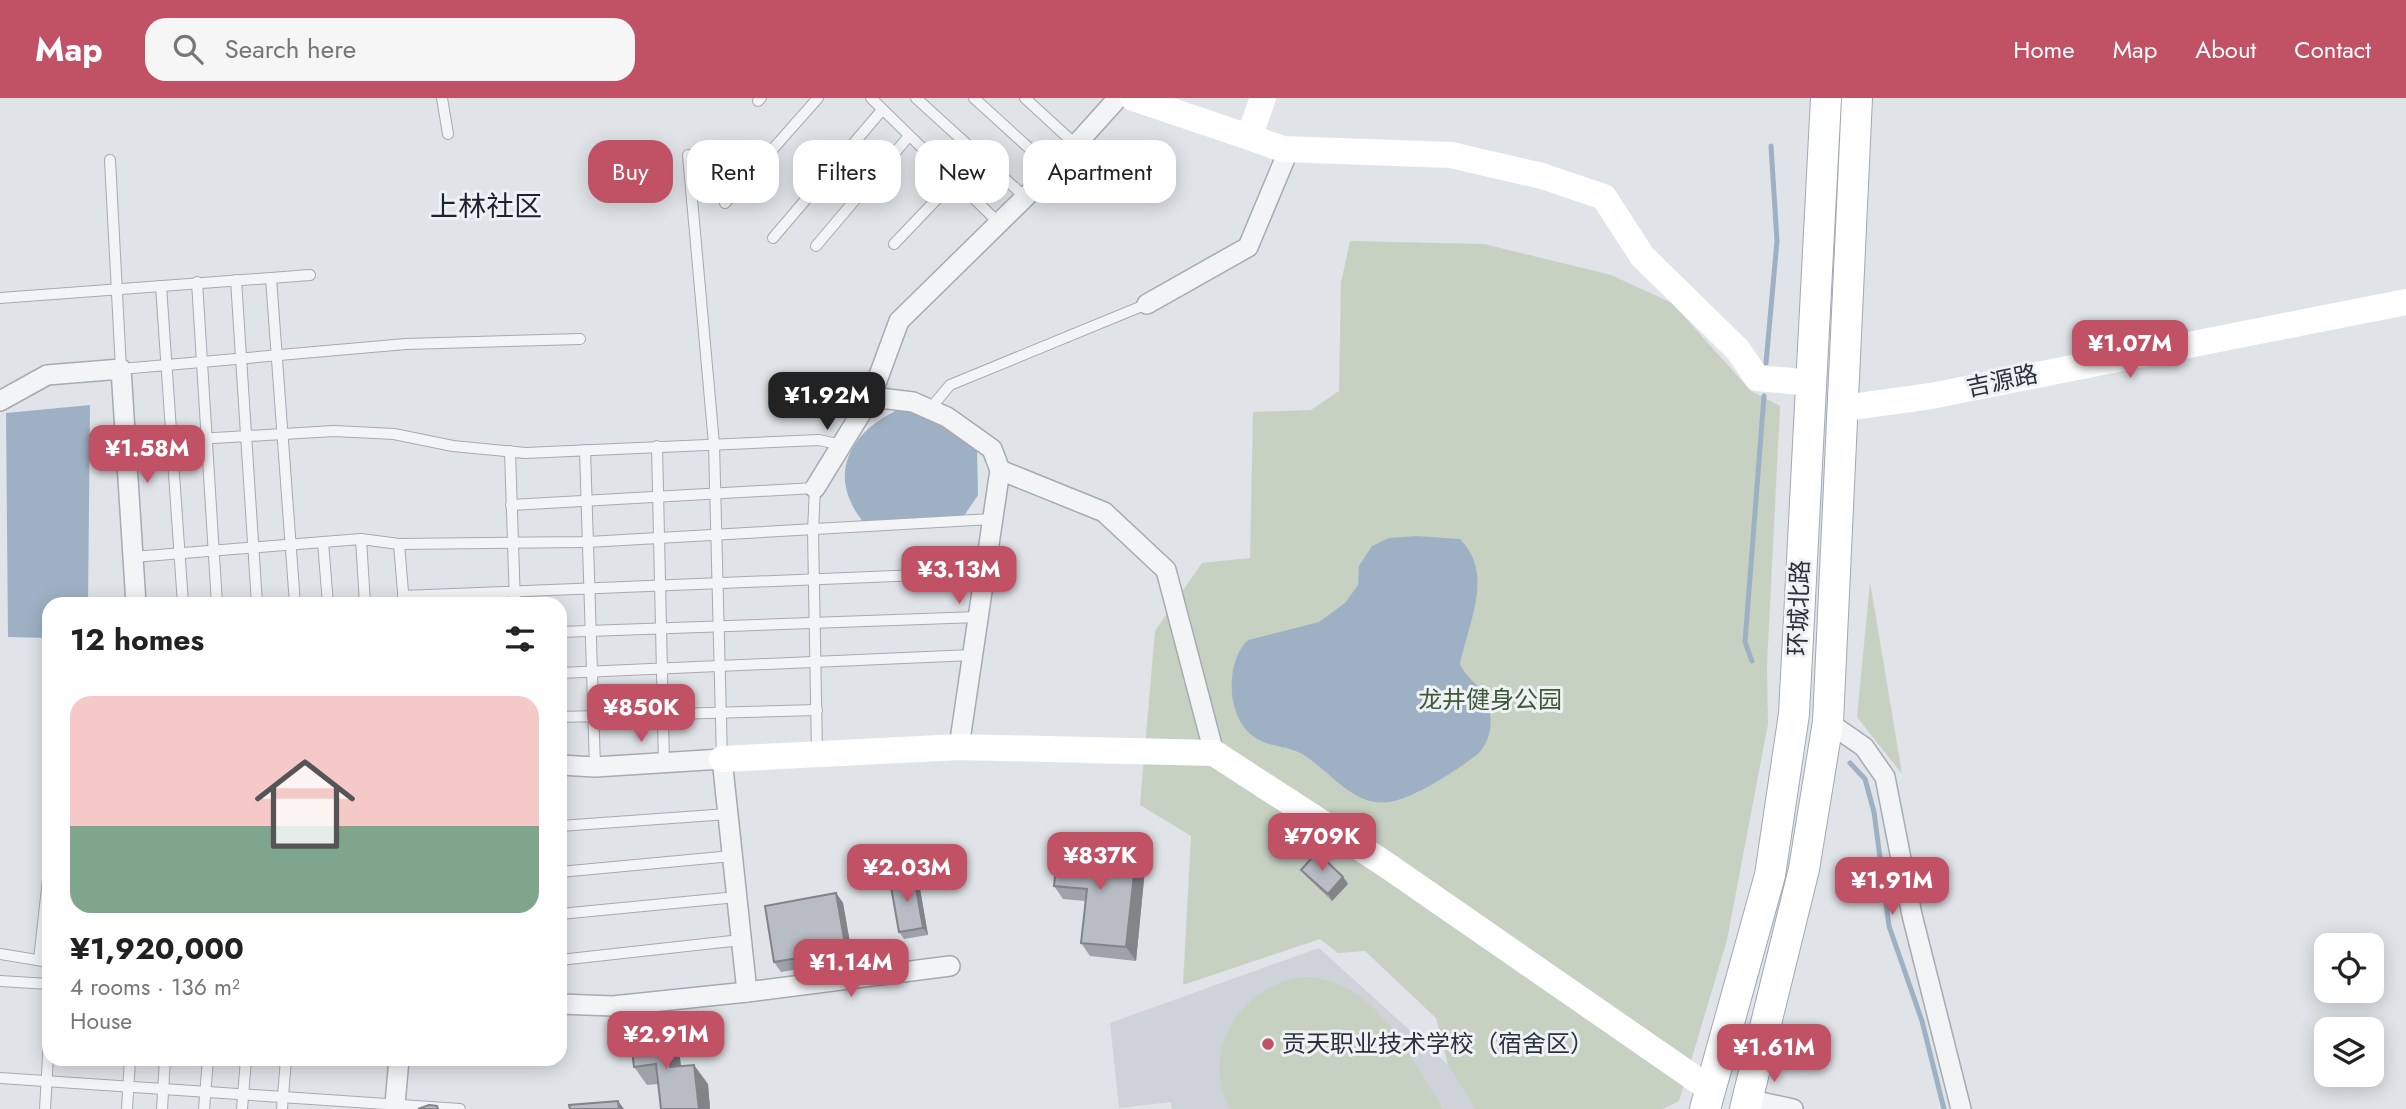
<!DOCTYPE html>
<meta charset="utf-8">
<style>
:root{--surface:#fff;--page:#f6f6f6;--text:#222;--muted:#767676;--accent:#c15164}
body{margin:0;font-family:Jost,"Noto Sans SC",sans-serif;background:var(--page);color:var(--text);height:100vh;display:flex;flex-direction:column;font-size:26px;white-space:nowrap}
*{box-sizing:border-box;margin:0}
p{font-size:23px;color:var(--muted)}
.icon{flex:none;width:38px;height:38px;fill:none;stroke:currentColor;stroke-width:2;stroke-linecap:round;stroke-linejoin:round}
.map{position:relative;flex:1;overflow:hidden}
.drawer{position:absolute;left:42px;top:499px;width:525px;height:469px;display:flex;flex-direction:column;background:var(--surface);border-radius:21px;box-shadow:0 4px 18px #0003}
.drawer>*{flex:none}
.top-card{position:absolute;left:588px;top:42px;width:665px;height:63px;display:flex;gap:14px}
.tools{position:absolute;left:2314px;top:835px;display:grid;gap:14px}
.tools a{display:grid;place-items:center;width:70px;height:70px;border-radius:14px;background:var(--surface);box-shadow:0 4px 18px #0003;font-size:35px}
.price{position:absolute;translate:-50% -60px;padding:0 16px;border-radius:14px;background:var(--accent);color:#fff;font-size:23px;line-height:46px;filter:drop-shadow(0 2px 4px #0008)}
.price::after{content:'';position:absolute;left:50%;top:42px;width:21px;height:16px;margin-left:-10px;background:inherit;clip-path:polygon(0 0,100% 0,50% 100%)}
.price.on{background:#222;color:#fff}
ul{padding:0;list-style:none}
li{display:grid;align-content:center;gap:14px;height:371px;padding:0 28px}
li span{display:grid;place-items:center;height:217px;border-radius:21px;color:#555}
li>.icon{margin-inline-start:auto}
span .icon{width:126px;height:126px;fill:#fffc;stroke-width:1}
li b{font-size:30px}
h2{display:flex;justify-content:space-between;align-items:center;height:84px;padding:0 28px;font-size:30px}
.chip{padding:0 24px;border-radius:21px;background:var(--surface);box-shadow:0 4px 18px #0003;font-size:24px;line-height:63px}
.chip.on{background:var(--accent);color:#fff}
header{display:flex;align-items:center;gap:42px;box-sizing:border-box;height:98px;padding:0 35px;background:var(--accent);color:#fff}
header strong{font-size:33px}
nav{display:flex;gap:38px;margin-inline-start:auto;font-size:24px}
.search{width:490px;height:63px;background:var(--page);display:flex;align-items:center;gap:18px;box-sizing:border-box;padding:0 24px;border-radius:21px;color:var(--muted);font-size:26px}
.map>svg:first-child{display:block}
</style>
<header>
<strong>Map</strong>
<div class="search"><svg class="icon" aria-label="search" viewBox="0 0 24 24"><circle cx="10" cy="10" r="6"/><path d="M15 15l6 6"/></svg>Search here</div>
<nav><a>Home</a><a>Map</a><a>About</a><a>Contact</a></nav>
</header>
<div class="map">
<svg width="2406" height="1011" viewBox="0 0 2406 1011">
<rect width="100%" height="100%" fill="#e0e3e7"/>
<path fill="#ced2d9" d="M1319 850 1448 967 1475 1011H1172L1171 1004 1119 1010 1110 925Z"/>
<g fill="#c6d1c2">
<path d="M1350 143 1484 146 1611 177 1672 205 1751 293 1780 308 1767 567 1768 626 1727 842 1679 1003 1663 1011H1475L1448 967 1436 920 1365 853 1338 855 1320 841 1183 887 1191 738 1140 707 1155 533 1202 465 1250 460 1253 314 1311 312 1339 293 1341 185Z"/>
<path d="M1870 484 1902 676 1857 619Z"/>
<path d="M1306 879C1378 883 1408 958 1443 1011H1230C1199 951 1242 885 1306 879Z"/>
</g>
<g fill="#9eb1c4">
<path d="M90 307 88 506H49V540L8 539 6 315Z"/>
<path d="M902 310 925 314 977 350 978 397 964 418 865 426C824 378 850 332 902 310Z"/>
<path d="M1416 438 1460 441C1495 476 1468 525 1460 566 1463 574 1471 581 1477 588 1494 609 1496 636 1478 656 1457 672 1415 700 1389 704 1352 709 1330 672 1302 656 1287 647 1268 650 1253 638 1226 619 1225 563 1248 542L1319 524 1345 505 1358 487 1359 468 1372 448 1389 440Z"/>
</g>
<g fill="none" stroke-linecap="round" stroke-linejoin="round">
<g stroke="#9eb1c4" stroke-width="5">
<path d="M1766 265 1777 143 1771 48"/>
<path d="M1752 563 1745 544 1764 298"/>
<path d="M1850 665 1865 681 1874 714 1889 828 1922 923 1944 1011"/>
</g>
<g stroke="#a6aab1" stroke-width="12">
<g id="lane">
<path d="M442 0 448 36"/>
<path d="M871 0 999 125"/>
<path d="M916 0 1025 99"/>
<path d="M974 0 1053 72"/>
<path d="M1025 0 1076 47"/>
<path d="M758 3 761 0"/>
<path d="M688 57 714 346 722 661"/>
<path d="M110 62 121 271 406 246 580 241"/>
<path d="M725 105 818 0"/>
<path d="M773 140 882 12"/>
<path d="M894 146 955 82"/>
<path d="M816 148 909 38"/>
<path d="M271 180 295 506"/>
<path d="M236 182 257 506"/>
<path d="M197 184 217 506"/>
<path d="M161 188 183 506"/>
<path d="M0 200 310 177"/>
<path d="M930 311 950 287 1147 206"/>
<path d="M96 347 334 333 394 336 453 348 525 355 819 342 842 347"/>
<path d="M657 348 664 665"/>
<path d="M585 352 595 669"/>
<path d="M510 353 515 506"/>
<path d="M511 407 815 390 813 433 817 656"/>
<path d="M361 441 365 506"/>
<path d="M323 444 328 506"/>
<path d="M399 446 404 506"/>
<path d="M133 459 361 441 399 446 588 444 992 421"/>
<path d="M403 498 919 477 983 485"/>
<path d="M560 534 978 519"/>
<path d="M560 575 972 557"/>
<path d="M560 619 817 612"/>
<path d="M560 728 728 716"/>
<path d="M560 774 732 758"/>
<path d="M560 816 737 799"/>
<path d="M0 856 49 864"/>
<path d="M39 862 49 772"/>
<path d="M560 862 741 842"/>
<path d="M0 883 49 886"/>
<path d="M0 980 460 1011"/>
<path d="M45 1011 49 941"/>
<path d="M127 1011 130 961"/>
<path d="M162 1011 165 961"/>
<path d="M204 1011 208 961"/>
<path d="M242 1011 246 961"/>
<path d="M282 1011 286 961"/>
</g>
</g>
<g stroke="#a6aab1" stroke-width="22">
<g id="street">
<path d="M1118 0 1053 72 899 223 871 299 913 304 947 319 992 351 1000 372 1104 414 1166 472 1214 655"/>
<path d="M1147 206 1248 149 1289 51"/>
<path d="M0 303 47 277 121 271 136 506"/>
<path d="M815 390 871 299"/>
<path d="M1828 624 1864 649 1885 679 1912 817 1961 1011"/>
<path d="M959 649 1000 372"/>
<path d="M560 667 595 669 722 661 747 894 613 908 560 906"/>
<path d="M747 894 950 868"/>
<path d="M1747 1001 1793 1011"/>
<path d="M395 1006 399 961"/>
</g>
</g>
<g stroke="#a0a8b2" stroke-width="32">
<g id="primary">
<path d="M1705 1011 1770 777 1794 616 1826 0"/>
<path d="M1745 1011 1804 771 1828 624 1857 0"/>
</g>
</g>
<use href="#lane" stroke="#f2f4f6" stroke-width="10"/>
<use href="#street" stroke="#f2f4f6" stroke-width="19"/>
<g stroke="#fff" stroke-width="26">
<path d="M1133 0 1249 39"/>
<path d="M1263 0 1249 39 1283 51 1451 57 1542 78 1604 99 1642 158 1738 252 1757 280 1813 285"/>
<path d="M1845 310 1931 298 2406 204"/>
<path d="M722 661 959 649 1214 655 1385 766 1710 991"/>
</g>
<use href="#primary" stroke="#fff" stroke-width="30"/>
</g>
<g fill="#9ea2a9">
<path d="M1145 771 1136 863 1090 858 1081 845 1085 803 1063 801 1054 788Z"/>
<path d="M1301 772 1343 779 1348 786 1332 803 1306 778Z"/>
<path d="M919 785 928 837 904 841 899 834Z"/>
<path d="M836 795 843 805 853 862 781 874 774 864Z"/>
<path d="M679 952 681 968 708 986 710 1011H661L658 986 647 987 634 969Z"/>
</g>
<g fill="#818489">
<path d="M1136 758 1145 771 1136 863 1126 849Z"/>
<path d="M914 778 919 785 928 837 923 830Z"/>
<path d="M1343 779 1348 786 1332 803 1328 796Z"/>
<path d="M836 795 843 805 853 862 846 852Z"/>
<path d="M666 933 679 952 683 988 670 969Z"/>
<path d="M694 967 708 986 710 1011H699Z"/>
<path d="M618 1003 624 1011H619Z"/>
</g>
<g fill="#b8bcc4" stroke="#818489" stroke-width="2">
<path d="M1058 749 1136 758 1126 849 1081 845 1087 791 1054 788Z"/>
<path d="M1317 754 1343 779 1328 796 1301 772Z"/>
<path d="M914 778 923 830 899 834 890 783Z"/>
<path d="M836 795 846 852 774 864 765 808Z"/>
<path d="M666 933 670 969 694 967 699 1011H661L656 966 634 969 630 937Z"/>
<path d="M618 1003 619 1011H570L569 1007Z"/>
<path d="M429 1007 437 1008 438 1011H418Z"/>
</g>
<circle fill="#c15164" stroke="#eff2f5" stroke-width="2.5" cx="1268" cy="946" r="7"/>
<g text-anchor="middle" stroke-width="6" stroke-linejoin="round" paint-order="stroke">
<g font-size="24" fill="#2a323d" stroke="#eff2f5">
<text transform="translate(2002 283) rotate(-12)" y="8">吉源路</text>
<text transform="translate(1799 510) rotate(-88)" y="8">环城北路</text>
</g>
<g font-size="24" fill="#3f5839" stroke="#eff2f5">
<text x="1490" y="610">龙井健身公园</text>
</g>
<g font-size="24" fill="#2a323d" stroke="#eff2f5" text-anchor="start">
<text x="1282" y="954">贡天职业技术学校（宿舍区）</text>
</g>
<g font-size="28" fill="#1c232e" stroke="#eff2f5">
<text x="486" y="118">上林社区</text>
</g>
</g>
</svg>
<div class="tools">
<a><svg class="icon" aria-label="locate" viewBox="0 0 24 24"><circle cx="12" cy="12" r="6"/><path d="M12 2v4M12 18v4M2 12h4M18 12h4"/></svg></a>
<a><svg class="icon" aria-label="layers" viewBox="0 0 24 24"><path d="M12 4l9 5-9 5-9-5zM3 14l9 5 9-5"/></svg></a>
</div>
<b class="price" style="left:2130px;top:282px">¥1.07M</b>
<b class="price on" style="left:827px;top:334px">¥1.92M</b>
<b class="price" style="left:147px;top:387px">¥1.58M</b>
<b class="price" style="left:959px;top:508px">¥3.13M</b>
<b class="price" style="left:641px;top:646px">¥850K</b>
<b class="price" style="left:1322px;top:775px">¥709K</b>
<b class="price" style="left:1100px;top:794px">¥837K</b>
<b class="price" style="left:907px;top:806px">¥2.03M</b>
<b class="price" style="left:1892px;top:819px">¥1.91M</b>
<b class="price" style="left:851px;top:901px">¥1.14M</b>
<b class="price" style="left:666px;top:973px">¥2.91M</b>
<b class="price" style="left:1774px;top:986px">¥1.61M</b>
<div class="top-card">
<a class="chip on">Buy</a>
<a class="chip">Rent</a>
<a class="chip">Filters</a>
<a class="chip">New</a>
<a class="chip">Apartment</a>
</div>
<section class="drawer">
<h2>12 homes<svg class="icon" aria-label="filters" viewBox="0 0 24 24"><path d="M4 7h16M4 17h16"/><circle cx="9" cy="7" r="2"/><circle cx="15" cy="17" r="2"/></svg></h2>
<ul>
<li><span style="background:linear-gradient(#f6c9c9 60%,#7fa58c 0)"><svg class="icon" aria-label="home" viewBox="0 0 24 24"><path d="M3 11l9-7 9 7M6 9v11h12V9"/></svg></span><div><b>¥1,920,000</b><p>4 rooms · 136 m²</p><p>House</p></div></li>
</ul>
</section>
</div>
